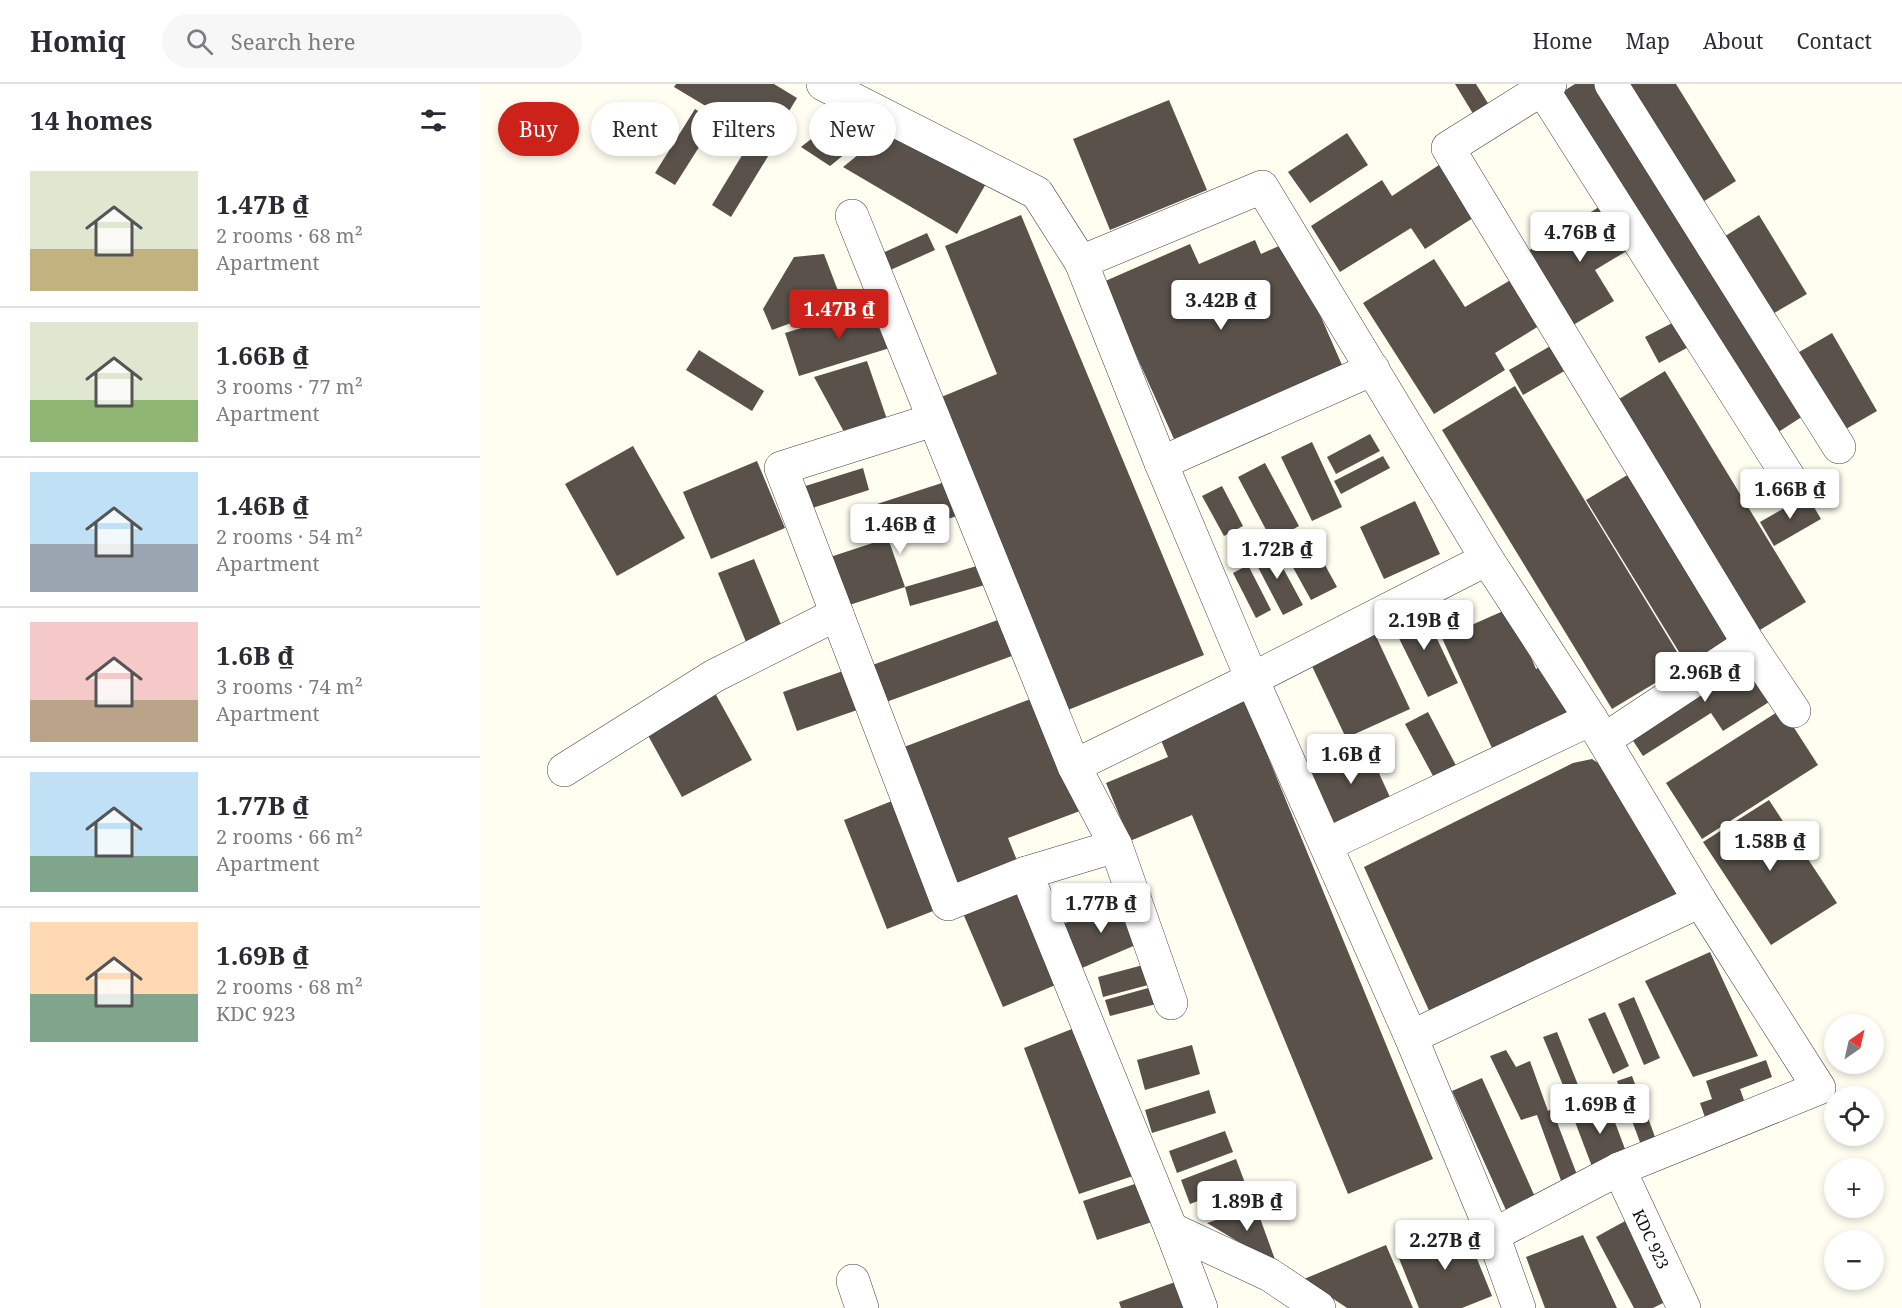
<!DOCTYPE html>
<meta charset="utf-8">
<style>
:root{--surface:#fff;--page:#f7f7f7;--text:#2b2b33;--muted:#7c7c81;--line:#e1e1e2;--accent:#cc221a}
body{margin:0;font-family:"Noto Serif",serif;background:var(--page);color:var(--text);height:100vh;display:flex;flex-direction:column;font-size:22px;white-space:nowrap}
*{box-sizing:border-box;margin:0}
p{font-size:20px;color:var(--muted)}
.icon{flex:none;width:33px;height:33px;fill:none;stroke:currentColor;stroke-width:2;stroke-linecap:round;stroke-linejoin:round}
.map{position:relative;flex:1;overflow:hidden}
.drawer{display:flex;flex-direction:column;background:var(--surface);width:480px}
.drawer>*{flex:none}
.banner{position:absolute;left:18px;top:18px;width:570px;height:54px;display:flex;gap:12px}
.needle{width:39px;rotate:34deg}
.buttons{position:absolute;left:1344px;top:930px;display:grid;gap:12px}
.buttons a{display:grid;place-items:center;width:60px;height:60px;border-radius:50%;background:var(--surface);box-shadow:0 3px 9px #0003;font-size:30px}
.price{position:absolute;translate:-50% -51px;padding:0 14px;border-radius:6px;background:#fff;color:#222;font-size:20px;line-height:39px;filter:drop-shadow(0 2px 3px #0008)}
.price::after{content:'';position:absolute;left:50%;top:36px;width:18px;height:14px;margin-left:-9px;background:inherit;clip-path:polygon(0 0,100% 0,50% 100%)}
.price.on{background:var(--accent);color:#fff}
ul{padding:0;list-style:none}
li{display:flex;align-items:center;gap:18px;height:150px;padding:0 30px}
li+li{border-top:2px solid var(--line)}
li span{display:grid;place-items:center;flex:none;width:168px;height:120px;border-radius:0px;color:#555}
li>.icon{margin-inline-start:auto}
span .icon{width:72px;height:72px;fill:#fffc;stroke-width:1}
li b{font-size:26px}
h2{display:flex;justify-content:space-between;align-items:center;height:72px;padding:0 30px;font-size:26px}
.chip{padding:0 21px;border-radius:27px;background:var(--surface);box-shadow:0 3px 9px #0003;font-size:21px;line-height:54px}
.chip.on{background:var(--accent);color:#fff}
header{display:flex;align-items:center;gap:36px;box-sizing:border-box;height:84px;padding:0 30px;background:var(--surface);border-bottom:2px solid var(--line)}
header strong{font-size:28px}
nav{display:flex;gap:33px;margin-inline-start:auto;font-size:21px}
.search{width:420px;height:54px;background:var(--page);display:flex;align-items:center;gap:15px;box-sizing:border-box;padding:0 21px;border-radius:33px;color:var(--muted);font-size:22px}
main{display:flex;flex:1;min-height:0}
.map>svg:first-child{display:block}
</style>
<header>
<strong>Homiq</strong>
<div class="search"><svg class="icon" aria-label="search" viewBox="0 0 24 24"><circle cx="10" cy="10" r="6"/><path d="M15 15l6 6"/></svg>Search here</div>
<nav><a>Home</a><a>Map</a><a>About</a><a>Contact</a></nav>
</header>
<main>
<section class="drawer">
<h2>14 homes<svg class="icon" aria-label="filters" viewBox="0 0 24 24"><path d="M4 7h16M4 17h16"/><circle cx="9" cy="7" r="2"/><circle cx="15" cy="17" r="2"/></svg></h2>
<ul>
<li><span style="background:linear-gradient(#dfe7d0 65%,#c2b280 0)"><svg class="icon" aria-label="home" viewBox="0 0 24 24"><path d="M3 11l9-7 9 7M6 9v11h12V9"/></svg></span><div><b>1.47B ₫</b><p>2 rooms · 68 m²</p><p>Apartment</p></div></li>
<li><span style="background:linear-gradient(#dfe7d0 65%,#8fb573 0)"><svg class="icon" aria-label="home" viewBox="0 0 24 24"><path d="M3 11l9-7 9 7M6 9v11h12V9"/></svg></span><div><b>1.66B ₫</b><p>3 rooms · 77 m²</p><p>Apartment</p></div></li>
<li><span style="background:linear-gradient(#bfe0f5 60%,#9aa5b1 0)"><svg class="icon" aria-label="home" viewBox="0 0 24 24"><path d="M3 11l9-7 9 7M6 9v11h12V9"/></svg></span><div><b>1.46B ₫</b><p>2 rooms · 54 m²</p><p>Apartment</p></div></li>
<li><span style="background:linear-gradient(#f6c9c9 65%,#b9a48a 0)"><svg class="icon" aria-label="home" viewBox="0 0 24 24"><path d="M3 11l9-7 9 7M6 9v11h12V9"/></svg></span><div><b>1.6B ₫</b><p>3 rooms · 74 m²</p><p>Apartment</p></div></li>
<li><span style="background:linear-gradient(#bfe0f5 70%,#7fa58c 0)"><svg class="icon" aria-label="home" viewBox="0 0 24 24"><path d="M3 11l9-7 9 7M6 9v11h12V9"/></svg></span><div><b>1.77B ₫</b><p>2 rooms · 66 m²</p><p>Apartment</p></div></li>
<li><span style="background:linear-gradient(#ffd9b3 60%,#7fa58c 0)"><svg class="icon" aria-label="home" viewBox="0 0 24 24"><path d="M3 11l9-7 9 7M6 9v11h12V9"/></svg></span><div><b>1.69B ₫</b><p>2 rooms · 68 m²</p><p>KDC 923</p></div></li>
</ul>
</section>
<div class="map">
<svg width="1422" height="1224" viewBox="0 0 1422 1224">
<rect width="100%" height="100%" fill="#fffef1"/>
<g fill="#59514a">
<path d="M196 0H294L317 14 289 60 194 3Z"/>
<path d="M975 0H996L1011 24 995 33Z"/>
<path d="M1095 0H1124L1331 327 1289 354 1074 13Z"/>
<path d="M1143 0H1196L1256 97 1218 121Z"/>
<path d="M689 16 727 106 630 146 593 55Z"/>
<path d="M370 24 391 49 350 82 321 63Z"/>
<path d="M215 25 235 38 195 101 175 89Z"/>
<path d="M410 45 507 98 477 150 363 83Z"/>
<path d="M867 49 888 81 830 119 808 88Z"/>
<path d="M270 58 290 69 251 133 232 121Z"/>
<path d="M962 79 996 132 945 165 931 144 860 188 831 142 902 96 912 112Z"/>
<path d="M1127 118 1155 162 1115 186 1134 217 1088 244 1043 170Z"/>
<path d="M541 131 724 571 583 628 454 316 517 290 465 162Z"/>
<path d="M1279 131 1327 210 1289 232 1242 154Z"/>
<path d="M447 149 455 166 406 188 398 171Z"/>
<path d="M775 156 781 170 808 158 862 281 694 355 623 198 710 160 719 180Z"/>
<path d="M344 170 363 220 292 246 283 225 314 173Z"/>
<path d="M954 175 985 223 1039 191 1067 237 1015 269 1025 286 954 330 883 219Z"/>
<path d="M399 220 413 263 319 292 305 249Z"/>
<path d="M1202 234 1216 259 1179 279 1165 253Z"/>
<path d="M1352 249 1397 327 1359 349 1314 271Z"/>
<path d="M1079 257 1093 282 1043 311 1029 286Z"/>
<path d="M219 266 284 307 272 327 206 286Z"/>
<path d="M387 277 410 344 369 357 334 293Z"/>
<path d="M1185 287 1326 518 1275 549 1134 318Z"/>
<path d="M1035 302 1205 581 1132 625 962 346Z"/>
<path d="M890 350 900 367 856 390 847 373Z"/>
<path d="M832 358 862 423 832 437 801 373Z"/>
<path d="M153 362 205 454 137 492 85 400Z"/>
<path d="M903 372 910 384 861 410 854 397Z"/>
<path d="M277 377 305 444 231 475 203 408Z"/>
<path d="M785 379 819 442 792 457 758 393Z"/>
<path d="M383 384 389 406 326 426 319 404Z"/>
<path d="M1159 384 1261 548 1207 581 1106 416Z"/>
<path d="M468 397 480 431 408 454 425 503 507 479 512 499 430 522 425 503 357 525 341 476 408 454 397 420Z"/>
<path d="M742 402 763 442 744 452 722 412Z"/>
<path d="M1327 411 1341 435 1294 462 1280 438Z"/>
<path d="M935 417 960 470 904 495 880 443Z"/>
<path d="M826 446 857 503 831 516 800 460Z"/>
<path d="M790 460 823 521 803 531 771 470Z"/>
<path d="M274 475 302 543 266 558 238 489Z"/>
<path d="M768 481 791 526 776 534 753 489Z"/>
<path d="M941 521 978 599 948 613 910 536Z"/>
<path d="M1030 524 1056 585 1066 579 1098 635 1016 673 962 554Z"/>
<path d="M529 532 543 568 398 621 384 584Z"/>
<path d="M894 548 930 625 866 654 830 578Z"/>
<path d="M1266 565 1297 613 1243 647 1231 629 1163 672 1144 643Z"/>
<path d="M366 586 380 625 317 647 303 608Z"/>
<path d="M235 609 272 676 202 713 165 646Z"/>
<path d="M556 613 600 727 528 754 540 784 479 807 424 663Z"/>
<path d="M764 614 953 1075 868 1110 712 731 650 757 626 699 688 673 678 649Z"/>
<path d="M1302 625 1338 681 1222 755 1186 699Z"/>
<path d="M948 628 981 691 959 703 925 640Z"/>
<path d="M883 654 914 722 858 747 827 680Z"/>
<path d="M1112 675 1126 684 1204 812 951 931 884 783 1093 679Z"/>
<path d="M417 715 461 824 407 845 364 736Z"/>
<path d="M1289 716 1357 819 1291 861 1223 758Z"/>
<path d="M544 801 585 897 523 923 482 827Z"/>
<path d="M639 816 658 860 602 884 583 840Z"/>
<path d="M1230 868 1278 972 1213 993 1165 897Z"/>
<path d="M667 880 672 900 623 913 618 893Z"/>
<path d="M679 901 684 918 630 932 625 916Z"/>
<path d="M1154 913 1180 974 1164 981 1138 920Z"/>
<path d="M1125 928 1149 982 1133 990 1108 935Z"/>
<path d="M602 941 659 1090 599 1110 544 964Z"/>
<path d="M1077 948 1100 1006 1087 1011 1063 953Z"/>
<path d="M712 961 720 990 665 1006 657 976Z"/>
<path d="M1026 966 1036 983 1050 977 1068 1027 1072 1025 1099 1096 1083 1102 1057 1031 1041 1036 1010 972Z"/>
<path d="M1286 976 1292 993 1260 1005 1269 1030 1229 1045 1220 1019 1232 1015 1226 997Z"/>
<path d="M1152 992 1161 1016 1145 1021 1137 997Z"/>
<path d="M1002 994 1059 1122 1030 1135 972 1007Z"/>
<path d="M729 1006 736 1029 672 1049 665 1026Z"/>
<path d="M1124 1009 1151 1081 1116 1093 1089 1022Z"/>
<path d="M1163 1020 1179 1064 1164 1069 1148 1026Z"/>
<path d="M745 1047 753 1068 697 1089 689 1067Z"/>
<path d="M756 1075 765 1099 710 1120 701 1096Z"/>
<path d="M661 1098 675 1137 617 1156 603 1117Z"/>
<path d="M776 1123 797 1181 727 1139Z"/>
<path d="M1147 1136 1189 1216 1173 1224H1154L1116 1153Z"/>
<path d="M983 1140 1012 1212 982 1224H939L916 1167Z"/>
<path d="M1103 1151 1137 1224H1065L1046 1173Z"/>
<path d="M906 1161 933 1224H867L824 1195Z"/>
<path d="M698 1197 707 1224H641L639 1218Z"/>
</g>
<g fill="none" stroke-linecap="round" stroke-linejoin="round">
<g stroke="#424242" stroke-width="34">
<g id="minor">
<path d="M343 0 557 109 601 178 681 379 772 595 931 953 1013 1151 1039 1224"/>
<path d="M1059 0 1315 403"/>
<path d="M1070 0 968 64 1269 560 1314 627"/>
<path d="M1131 0 1359 363"/>
<path d="M372 132 594 682 636 762 691 919"/>
<path d="M601 178 782 103 1007 475 1111 635 1220 817 1339 1004 1139 1085 1013 1151"/>
<path d="M453 336 301 384 468 820 546 789 636 762"/>
<path d="M681 379 893 285"/>
<path d="M1124 656 1269 560"/>
<path d="M594 682 772 595 1007 475"/>
<path d="M84 686 234 592 357 530"/>
<path d="M846 761 1111 635"/>
<path d="M546 789 691 1145 721 1224"/>
<path d="M931 953 1220 817"/>
<path d="M1139 1085 1204 1224"/>
<path d="M691 1145 790 1191 839 1224"/>
<path d="M373 1197 382 1224"/>
</g>
</g>
<use href="#minor" stroke="#fff" stroke-width="33"/>
</g>
<g text-anchor="middle" stroke-width="6" stroke-linejoin="round" paint-order="stroke">
<g font-size="16" fill="#0f0f0f" stroke="#fff">
<text transform="translate(1171 1155) rotate(65)" y="6">KDC 923</text>
</g>
</g>
</svg>
<div class="buttons">
<a><svg class="needle" viewBox="-14 -14 28 28"><path d="M0-13l5 13h-10z" fill="#e53935"/><path d="M0 13l5-13h-10z" fill="#7c7c81"/></svg></a>
<a><svg class="icon" aria-label="locate" viewBox="0 0 24 24"><circle cx="12" cy="12" r="6"/><path d="M12 2v4M12 18v4M2 12h4M18 12h4"/></svg></a>
<a>+</a>
<a>−</a>
</div>
<b class="price" style="left:1100px;top:179px">4.76B ₫</b>
<b class="price" style="left:741px;top:247px">3.42B ₫</b>
<b class="price on" style="left:359px;top:256px">1.47B ₫</b>
<b class="price" style="left:1310px;top:436px">1.66B ₫</b>
<b class="price" style="left:420px;top:471px">1.46B ₫</b>
<b class="price" style="left:797px;top:496px">1.72B ₫</b>
<b class="price" style="left:944px;top:567px">2.19B ₫</b>
<b class="price" style="left:1225px;top:619px">2.96B ₫</b>
<b class="price" style="left:871px;top:701px">1.6B ₫</b>
<b class="price" style="left:1290px;top:788px">1.58B ₫</b>
<b class="price" style="left:621px;top:850px">1.77B ₫</b>
<b class="price" style="left:1120px;top:1051px">1.69B ₫</b>
<b class="price" style="left:767px;top:1148px">1.89B ₫</b>
<b class="price" style="left:965px;top:1187px">2.27B ₫</b>
<div class="banner">
<a class="chip on">Buy</a>
<a class="chip">Rent</a>
<a class="chip">Filters</a>
<a class="chip">New</a>
</div>
</div>
</main>
